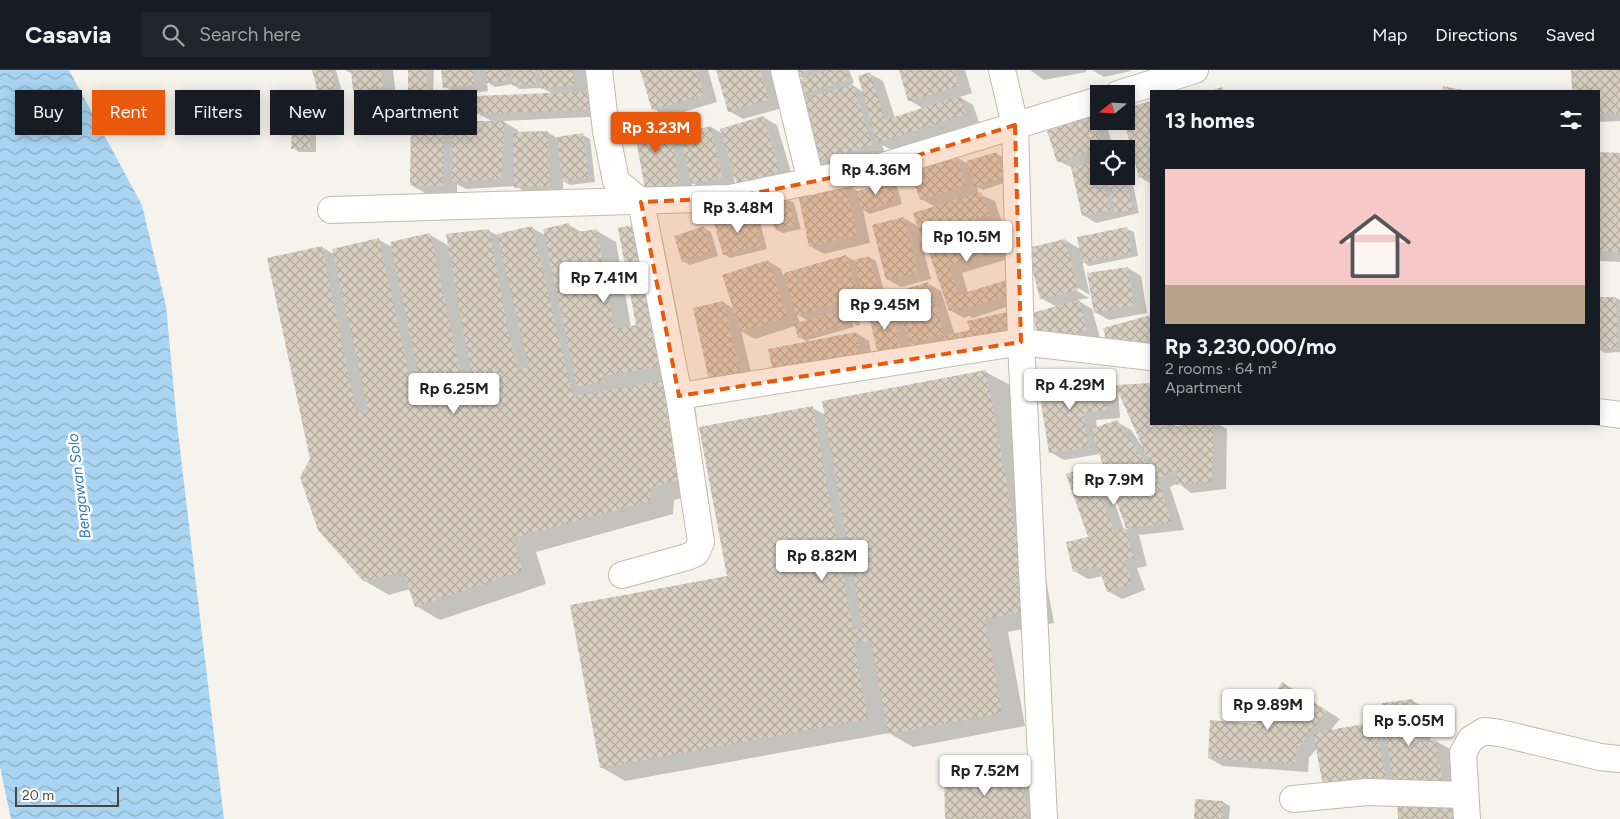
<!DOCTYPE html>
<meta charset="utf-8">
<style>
:root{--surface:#171b24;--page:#20242c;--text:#f1f3f6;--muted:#9ea1a6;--line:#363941;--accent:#ea580c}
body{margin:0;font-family:Figtree,sans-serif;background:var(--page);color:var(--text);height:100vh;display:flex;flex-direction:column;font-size:19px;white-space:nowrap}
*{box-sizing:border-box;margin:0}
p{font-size:16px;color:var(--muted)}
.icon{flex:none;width:28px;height:28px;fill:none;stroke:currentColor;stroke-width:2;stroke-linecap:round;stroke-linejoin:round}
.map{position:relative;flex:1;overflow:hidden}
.details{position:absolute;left:1150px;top:20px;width:450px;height:335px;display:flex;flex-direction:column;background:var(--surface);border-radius:0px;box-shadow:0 2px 12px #0003}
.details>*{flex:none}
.hud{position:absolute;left:15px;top:20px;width:475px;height:45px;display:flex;gap:10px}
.needle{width:32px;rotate:252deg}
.buttons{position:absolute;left:1090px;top:15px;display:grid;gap:10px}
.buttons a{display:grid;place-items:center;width:45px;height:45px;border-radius:0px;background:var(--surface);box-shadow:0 2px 12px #0003;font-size:25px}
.scale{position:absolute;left:15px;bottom:12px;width:104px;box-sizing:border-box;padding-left:5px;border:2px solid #4b4439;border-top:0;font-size:14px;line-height:18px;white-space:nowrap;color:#4b4439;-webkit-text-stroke:4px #fff;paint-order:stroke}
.price{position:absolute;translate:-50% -42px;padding:0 11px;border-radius:5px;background:#fff;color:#222;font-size:16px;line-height:32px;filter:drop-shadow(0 1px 2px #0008)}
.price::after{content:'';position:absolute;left:50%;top:30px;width:15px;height:11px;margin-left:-8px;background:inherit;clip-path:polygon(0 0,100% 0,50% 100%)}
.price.selected{background:var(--accent);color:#fff}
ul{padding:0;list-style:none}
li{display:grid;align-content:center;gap:10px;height:265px;padding:0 15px}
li+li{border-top:1px solid var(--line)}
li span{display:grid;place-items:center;height:155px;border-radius:0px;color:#555}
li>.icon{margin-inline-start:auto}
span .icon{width:90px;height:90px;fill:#fffc;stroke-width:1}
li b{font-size:21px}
h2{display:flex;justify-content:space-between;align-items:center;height:60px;padding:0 15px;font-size:21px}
.pill{padding:0 18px;border-radius:0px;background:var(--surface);box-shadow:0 2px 12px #0003;font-size:18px;line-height:45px}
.pill.selected{background:var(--accent);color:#fff}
header{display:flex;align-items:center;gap:30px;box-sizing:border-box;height:70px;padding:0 25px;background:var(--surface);border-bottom:1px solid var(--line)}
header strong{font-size:24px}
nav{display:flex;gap:28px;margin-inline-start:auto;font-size:18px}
.search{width:350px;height:45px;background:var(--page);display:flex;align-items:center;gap:12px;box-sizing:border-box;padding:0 18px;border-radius:0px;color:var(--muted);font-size:19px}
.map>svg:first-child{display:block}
</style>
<header>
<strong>Casavia</strong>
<div class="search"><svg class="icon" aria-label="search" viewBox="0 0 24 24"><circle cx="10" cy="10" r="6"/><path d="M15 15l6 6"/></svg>Search here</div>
<nav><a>Map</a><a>Directions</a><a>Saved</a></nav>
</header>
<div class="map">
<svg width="1620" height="749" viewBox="0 0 1620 749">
<defs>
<pattern id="water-waves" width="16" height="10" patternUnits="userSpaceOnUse" patternTransform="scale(1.25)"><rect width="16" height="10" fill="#a9d4f2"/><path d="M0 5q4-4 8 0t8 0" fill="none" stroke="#8caec5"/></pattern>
<pattern id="building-cross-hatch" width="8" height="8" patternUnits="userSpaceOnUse" patternTransform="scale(1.25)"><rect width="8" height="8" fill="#d8cfc1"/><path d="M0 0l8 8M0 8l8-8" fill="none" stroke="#b1aa9e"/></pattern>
</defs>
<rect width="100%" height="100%" fill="#f6f3ec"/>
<path fill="url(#water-waves)" d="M0 0H69L142 135 166 236 177 354 224 749H11L0 697Z"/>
<g fill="#0003" fill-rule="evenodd">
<path d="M313 0H336L342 22 326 26 319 22Z"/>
<path d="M345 0H393L396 26 368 29 354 21 353 4Z"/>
<path d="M409 0H434L433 23H416L409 19Z"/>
<path d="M442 0H585L588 23 609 46 502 51 518 60V63L547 62 557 68 583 65 590 69 595 112 570 115 563 111V123L529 125 516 116 466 119 457 114V123H425L411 115 444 46 455 52H493L477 43 553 24 542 18 519 19 513 14 495 17 487 12 488 21 458 25 445 17Z"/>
<path d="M641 0H708L717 32 667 47 654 39Z"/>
<path d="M717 0H771L782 38 743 49 729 41Z"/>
<path d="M795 0H849L854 13 851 14 863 22 870 4 883 11 895 48 924 39 909 30 900 0H965L972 23 960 27 973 35 979 52 892 80 882 75 885 83 827 100 813 92 796 26 804 9 797 5Z"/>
<path d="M1030 0H1086V2L1044 10Z"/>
<path d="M1092 0H1130L1131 1 1104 7Z"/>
<path d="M1572 0H1620V51L1599 52V21H1574Z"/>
<path d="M324 30 331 34 337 50 316 58V82H299L293 78 310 32 313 34Z"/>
<path d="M1151 33V114L1140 107 1126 51V39Z"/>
<path d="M763 47 777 55 793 109 738 113 736 107H734L735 115 706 121 691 112 693 120 646 118 667 49 681 57 682 63 711 57 723 64Z"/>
<path d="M1093 47 1106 54 1114 79H1099V90L1086 96 1099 106H1126V102L1131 105 1139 143 1096 153 1083 145 1073 98 1058 91Z"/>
<path d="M996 83 1002 87 1010 111 983 120 977 117 979 124 995 131 1003 155 1010 160 1018 186 962 203 968 223 1010 210 1028 230 973 248 969 246 964 248 950 240 929 171 920 166 931 209 901 217 887 209 904 148 919 157 935 137 921 129 956 87 970 95Z"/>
<path d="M1599 84H1620V192L1599 191Z"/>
<path d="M890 112 897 116 902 134 870 144 863 140 870 173 824 184 810 176 845 114 859 122Z"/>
<path d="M787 129 794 133 801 159 783 163 776 160Z"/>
<path d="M753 144 759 148 767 179 730 188 724 184Z"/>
<path d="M569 155 583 163 597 161 616 172 631 257 638 256 643 155 662 166 682 267 677 268 693 325 697 349 689 351 708 421 674 430 673 444 536 482 546 514 440 550 416 536 410 519 389 525 365 511 311 389 322 177 335 185 379 170 392 177 430 165 449 176 489 161 497 165 531 157 546 166Z"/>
<path d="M704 158 711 162 718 186 690 195 683 191Z"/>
<path d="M1127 159 1134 162 1138 186 1089 196 1082 191 1090 225 1073 215 1072 218 1089 228 1077 230 1092 239 1100 268 1055 280 1057 237 1041 228 1065 170 1080 179Z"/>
<path d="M846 186 855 191 869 187 876 191 886 228 871 232 872 235 889 230 899 236 927 213 941 221 955 265 971 261 969 252 1025 258 925 281 911 273 916 294 894 299 867 236 852 240 856 242 860 255 856 256 852 242H850L854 257 808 270V272L856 263 869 271 874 298 808 272 799 267 795 256 755 269 741 261 753 310 724 317 723 232 734 239 768 191 781 199 783 205ZM797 244 808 251 800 253Z"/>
<path d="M1128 198 1141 206 1147 243 1109 250 1095 242Z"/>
<path d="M1616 228 1620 230V282L1605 283 1599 279V251Z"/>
<path d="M1151 246V280L1104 259Z"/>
<path d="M986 302 1010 315 1054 553 1008 562 1025 656 913 677 889 663 625 711 601 697 728 507 812 338 826 345Z"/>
<path d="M1077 310 1081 312 1104 310 1115 316 1151 314V354H1175L1176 358 1198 354H1218L1227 359 1226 419 1191 423 1178 413 1170 417 1184 460 1139 465 1147 496 1137 498 1145 520 1122 529 1108 521 1103 506 1088 509 1074 501 1090 468 1091 396 1105 404 1124 460 1128 459 1100 384 1064 390 1050 382ZM1118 320 1143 376H1142L1131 360 1117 352 1097 358 1096 350 1120 348Z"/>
<path d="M1296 621 1340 649 1330 661 1375 653 1387 660 1413 631 1427 639 1431 672 1436 671 1450 679 1455 717 1407 723 1317 678 1309 688 1308 702 1223 696 1209 688 1257 655Z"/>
<path d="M1020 705 1040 717 1045 749H946Z"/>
<path d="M1223 732 1230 736 1229 749H1195Z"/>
</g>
<g fill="url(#building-cross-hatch)">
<path d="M312 0H331L336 18 318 23Z"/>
<path d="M351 0H381L383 18 353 22Z"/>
<rect x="408" y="0" width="19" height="20"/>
<path d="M441 0H473L475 14 443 18Z"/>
<path d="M485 0H505L507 11 487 13Z"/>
<path d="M510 0H535L536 14 512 16Z"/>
<path d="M539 0H573L574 15 541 19Z"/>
<path d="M640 0H697L704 25 652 40Z"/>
<path d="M716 0H760L769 30 728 42Z"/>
<path d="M793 0H811L796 6Z"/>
<path d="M828 0H845L848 10 795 27 790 13Z"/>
<path d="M899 0H954L959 16 908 31Z"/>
<path d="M1571 0H1620V43L1599 44V21H1572Z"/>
<path d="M870 2 885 50 960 26 966 44 877 73 858 6Z"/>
<path d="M853 14 872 75 812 93 793 32Z"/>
<path d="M1443 16 1463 20V21H1442Z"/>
<path d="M1222 17 1224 21H1210Z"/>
<path d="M595 21 596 39 476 44 475 26Z"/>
<path d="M324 28 331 46 310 54V79H291L293 30 310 31V34Z"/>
<path d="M1151 31V105L1139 108 1124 51H1126V38Z"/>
<path d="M411 44 444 45 443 116 410 115Z"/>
<path d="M1093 45 1103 76 1057 92 1047 61Z"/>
<path d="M763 46 780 101 737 114 720 59Z"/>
<path d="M668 48 680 113 645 119 633 54Z"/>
<path d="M452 51H505L501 109 451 112Z"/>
<path d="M711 56 722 107 691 114 680 63Z"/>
<path d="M548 61 550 116 514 118 513 62Z"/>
<path d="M583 63 589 108 562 112 557 67Z"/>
<path d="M996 82 1004 108 975 117 967 91Z"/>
<path d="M1599 82 1620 83V182L1599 181Z"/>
<path d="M956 86 966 115 920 130 910 101Z"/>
<path d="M1099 92V106H1102L1110 140 1082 146 1071 97Z"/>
<path d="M1107 106H1126L1133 140 1114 143Z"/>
<path d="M890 111 896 130 862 141 856 122Z"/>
<path d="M845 113 857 165 809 177 798 124Z"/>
<path d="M981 122 989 146 921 168 913 143Z"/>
<path d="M788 128 795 155 775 160 767 134Z"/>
<path d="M753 143 761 175 723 185 714 153Z"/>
<path d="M904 147 918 202 886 210 872 155Z"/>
<path d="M997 150 1005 179 949 195 958 225 1010 209 1015 223 958 241 957 238 949 241 925 171Z"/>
<path d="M569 153 571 163 597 159 614 259 636 255 618 158 643 153 665 296 602 306 603 311 577 317 543 159Z"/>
<path d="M532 156 573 326 669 310 673 336 666 337 685 408 651 417 650 431 513 468 523 501 415 537 403 501 364 512 318 460 300 407 310 389 267 188 322 176 356 342 368 339 332 179 379 168 414 328 423 325 390 172 430 163 463 315 473 312 446 164 489 159 509 266 518 300 529 297 497 164Z"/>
<path d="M704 156 712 182 682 192 674 166Z"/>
<path d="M1127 157 1132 183 1082 193 1077 167Z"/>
<path d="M1065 169 1078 220 1040 229 1027 178Z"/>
<path d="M846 185 859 227 796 246 784 203Z"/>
<path d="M869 186 880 225 864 229 854 190Z"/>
<path d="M768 190 787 247 741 262 722 205Z"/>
<path d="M1128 197 1134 236 1094 243 1087 203Z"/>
<path d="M928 212 944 263 910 274 893 223Z"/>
<path d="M1599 227H1616L1618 279H1599Z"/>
<path d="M889 229 903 287 880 292 866 235Z"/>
<path d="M1079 230 1087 260 1040 273 1032 243Z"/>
<path d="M723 231 740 303 709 310 693 238Z"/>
<path d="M850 237 854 252 798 268 794 254Z"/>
<path d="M1016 240 1019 255 992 261 994 268 942 279 939 267 970 260 967 251Z"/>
<path d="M1151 245V269L1109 281 1103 258Z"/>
<path d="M856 262 861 291 774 307 768 279Z"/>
<path d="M986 300 1030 540 985 549 1002 643 888 664 871 571 854 574 868 649 600 698 570 535 727 506 699 357 813 336 853 560 863 558 822 331Z"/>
<path d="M1104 308 1107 340 1083 343 1089 377 1049 383 1038 315 1078 309V311Z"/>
<path d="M1151 313V354H1163V358L1190 354H1214L1212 412 1176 415 1178 399 1157 409 1115 315Z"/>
<path d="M1117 350 1157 409 1172 453 1126 458 1134 488 1124 490 1132 513 1107 522 1098 496 1073 502 1066 472 1088 467 1066 404 1091 395 1114 461 1126 458 1090 359Z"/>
<path d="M1282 612 1327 641 1296 680 1295 694 1208 688 1210 650 1256 654Z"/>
<path d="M1413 629 1419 672 1436 670 1442 710 1393 716 1382 633Z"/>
<path d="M1375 652 1386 710 1324 721 1313 663Z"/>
<path d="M1021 704 1028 749H945L944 705Z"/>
<path d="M1397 728H1459L1460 749H1398Z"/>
<path d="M1195 729 1223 731V749H1194Z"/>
</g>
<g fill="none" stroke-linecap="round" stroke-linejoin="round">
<g stroke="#c2bbae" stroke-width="28">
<g id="street">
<path d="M599 0 606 61 616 111 641 132 679 326 701 472 696 483 687 487 622 505"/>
<path d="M784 0 811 112"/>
<path d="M1002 0 1015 55 1021 272 1044 749"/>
<path d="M1118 24 1195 0"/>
<path d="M331 140 730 128 880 97 1099 30"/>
<path d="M679 326 1021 272 1151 287"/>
<path d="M1599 342 1620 345"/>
<path d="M1293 729 1367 722 1465 725"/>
<path d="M1467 749 1463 683 1471 669 1484 661 1500 663 1600 687 1620 689"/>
</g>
</g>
<use href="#street" stroke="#fff" stroke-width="26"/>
</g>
<path fill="#e8590c" fill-opacity="0.2" stroke="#e8590c" stroke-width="4" stroke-dasharray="10 6" stroke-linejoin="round" d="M1015 55 1021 272 679 326 641 132 730 128 811 112 880 97Z"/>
<g text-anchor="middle" stroke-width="5" stroke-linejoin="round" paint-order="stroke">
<g font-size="15" font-style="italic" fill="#2e7ab2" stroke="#fff">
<text transform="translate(79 416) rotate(-97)" y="5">Bengawan Solo</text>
</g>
</g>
</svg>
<div class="buttons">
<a><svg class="needle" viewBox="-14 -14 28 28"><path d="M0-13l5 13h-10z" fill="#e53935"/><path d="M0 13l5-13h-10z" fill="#9ea1a6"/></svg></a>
<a><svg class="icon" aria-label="locate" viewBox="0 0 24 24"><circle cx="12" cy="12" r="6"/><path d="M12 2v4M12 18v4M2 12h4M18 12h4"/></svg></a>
</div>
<div class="scale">20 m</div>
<b class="price selected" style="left:656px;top:84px">Rp 3.23M</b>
<b class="price" style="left:876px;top:126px">Rp 4.36M</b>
<b class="price" style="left:738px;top:164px">Rp 3.48M</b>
<b class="price" style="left:967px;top:193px">Rp 10.5M</b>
<b class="price" style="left:604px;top:234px">Rp 7.41M</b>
<b class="price" style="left:885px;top:261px">Rp 9.45M</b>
<b class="price" style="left:1070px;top:341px">Rp 4.29M</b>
<b class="price" style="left:454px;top:345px">Rp 6.25M</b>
<b class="price" style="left:1114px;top:436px">Rp 7.9M</b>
<b class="price" style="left:822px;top:512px">Rp 8.82M</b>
<b class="price" style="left:1268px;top:661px">Rp 9.89M</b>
<b class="price" style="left:1409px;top:677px">Rp 5.05M</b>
<b class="price" style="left:985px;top:727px">Rp 7.52M</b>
<div class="hud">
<a class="pill">Buy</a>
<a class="pill selected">Rent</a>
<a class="pill">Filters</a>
<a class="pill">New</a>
<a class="pill">Apartment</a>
</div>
<section class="details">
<h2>13 homes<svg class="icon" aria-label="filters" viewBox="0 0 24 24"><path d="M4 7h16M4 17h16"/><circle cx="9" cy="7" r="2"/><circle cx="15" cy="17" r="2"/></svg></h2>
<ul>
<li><span style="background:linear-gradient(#f6c9c9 75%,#b9a48a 0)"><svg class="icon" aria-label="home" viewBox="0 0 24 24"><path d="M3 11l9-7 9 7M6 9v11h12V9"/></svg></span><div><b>Rp 3,230,000/mo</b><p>2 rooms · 64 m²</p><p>Apartment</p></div></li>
</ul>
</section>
</div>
